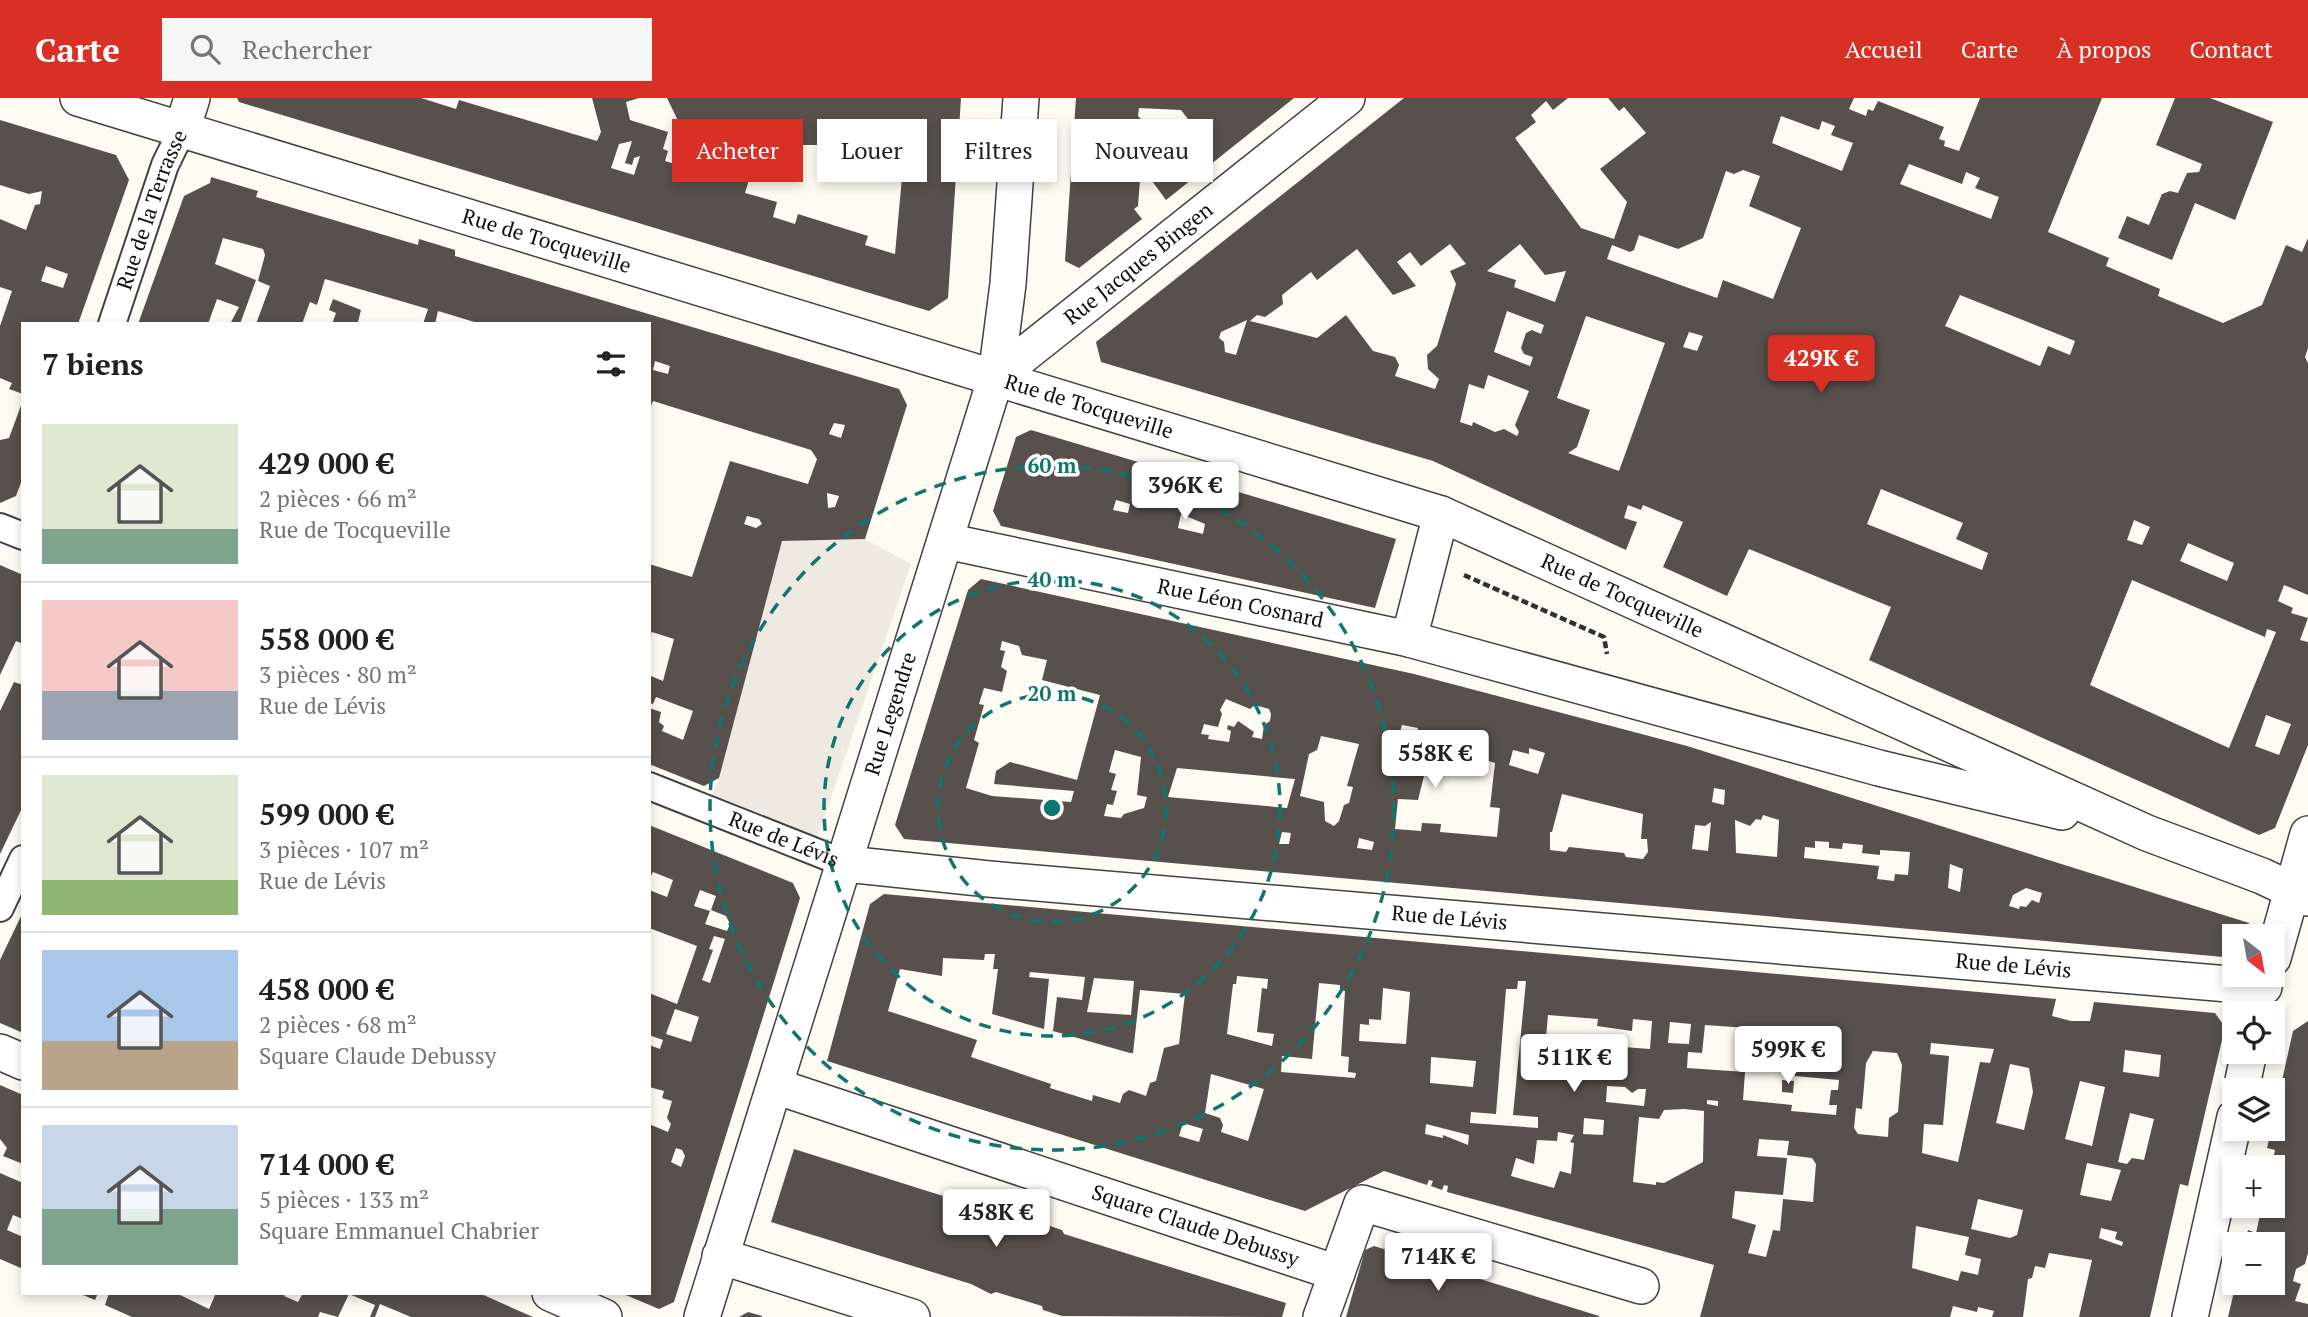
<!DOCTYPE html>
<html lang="fr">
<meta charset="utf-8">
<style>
:root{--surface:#fff;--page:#f6f6f6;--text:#202124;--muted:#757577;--line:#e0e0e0;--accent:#d93025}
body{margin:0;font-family:"PT Serif",serif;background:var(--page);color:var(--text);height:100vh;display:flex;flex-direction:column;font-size:26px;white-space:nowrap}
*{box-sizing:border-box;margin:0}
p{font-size:23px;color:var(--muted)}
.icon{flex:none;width:38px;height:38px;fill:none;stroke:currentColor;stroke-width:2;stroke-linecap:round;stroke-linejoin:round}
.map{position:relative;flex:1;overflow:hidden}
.side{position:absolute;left:21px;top:224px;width:630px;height:973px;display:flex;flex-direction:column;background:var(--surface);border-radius:0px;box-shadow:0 4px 10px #0003}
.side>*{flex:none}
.hud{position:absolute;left:672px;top:21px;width:665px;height:63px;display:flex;gap:14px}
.needle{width:46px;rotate:149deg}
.tools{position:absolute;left:2222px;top:826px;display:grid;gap:14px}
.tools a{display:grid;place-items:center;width:63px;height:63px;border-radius:0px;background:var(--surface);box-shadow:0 4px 10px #0003;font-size:35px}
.price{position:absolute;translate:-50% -60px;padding:0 16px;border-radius:7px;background:#fff;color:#222;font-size:23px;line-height:46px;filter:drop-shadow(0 2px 4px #0008)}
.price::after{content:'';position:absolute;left:50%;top:42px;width:21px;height:16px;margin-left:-10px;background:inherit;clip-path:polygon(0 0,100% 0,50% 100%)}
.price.on{background:var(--accent);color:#fff}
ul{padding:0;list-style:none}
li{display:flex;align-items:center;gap:21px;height:175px;padding:0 21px}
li+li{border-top:2px solid var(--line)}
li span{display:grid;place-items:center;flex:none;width:196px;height:140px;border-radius:0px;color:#555}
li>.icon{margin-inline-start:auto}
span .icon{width:84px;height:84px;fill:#fffc;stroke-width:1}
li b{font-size:30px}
h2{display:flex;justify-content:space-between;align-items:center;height:84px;padding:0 21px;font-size:30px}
.pill{padding:0 24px;border-radius:0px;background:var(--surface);box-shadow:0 4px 10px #0003;font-size:24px;line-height:63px}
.pill.on{background:var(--accent);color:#fff}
header{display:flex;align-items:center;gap:42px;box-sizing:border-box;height:98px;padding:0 35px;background:var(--accent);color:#fff}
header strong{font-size:33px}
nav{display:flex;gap:38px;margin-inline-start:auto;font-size:24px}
.search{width:490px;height:63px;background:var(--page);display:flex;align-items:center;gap:18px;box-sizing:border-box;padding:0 24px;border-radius:0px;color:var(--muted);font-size:26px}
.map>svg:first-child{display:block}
</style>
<header>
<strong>Carte</strong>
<div class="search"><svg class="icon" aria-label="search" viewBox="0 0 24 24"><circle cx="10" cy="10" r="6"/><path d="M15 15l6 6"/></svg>Rechercher</div>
<nav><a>Accueil</a><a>Carte</a><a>À propos</a><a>Contact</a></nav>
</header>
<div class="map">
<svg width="2308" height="1219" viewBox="0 0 2308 1219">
<rect width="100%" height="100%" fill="#fefbf3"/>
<path fill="#efeae1" d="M865 441 911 466 813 752 706 711 719 680 782 443Z"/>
<g fill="#57504c" fill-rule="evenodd">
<path d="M237 0H421L456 11 459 2 597 43 601 34 592 0H639L626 4 630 22 668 34 663 51 668 53 665 63 708 76 715 69 720 49 679 37 681 29 667 0H961L948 200 929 213 239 4ZM906 36 895 156 865 147 868 138 798 116 795 126 773 119 777 104 745 95 758 52 757 37H782L783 47H823L822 37ZM632 43 625 65 632 67 634 60 640 58 634 77 611 70 619 46Z"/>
<path d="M1076 0H1294L1166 102 1141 68 1138 108 1134 111 1142 121 1079 170 1065 163ZM1139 10 1181 12 1191 25 1141 68 1142 55 1136 59 1137 43 1145 36V25L1138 18Z"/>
<path d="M1404 0H1568L1553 12 1546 3 1531 17 1536 24 1515 40 1581 130 1614 141 1627 104 1600 71 1646 35 1624 9 1619 13 1608 0H1854L1849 11 1866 18 1868 11 1873 13 1878 3 1944 29 1939 41 1945 43 1944 48 1959 53 1980 0H2102L2048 134 2109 160 2106 168 2160 191 2158 198 2223 225 2262 207 2286 147 2302 154 2308 140V250L2305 259 2308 265V497L2284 487 2278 503 2293 510 2291 515 2308 520 2300 542 2308 544V647L2275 730 2259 737 1869 562 1891 509 1749 451 1727 498 1663 469 1683 424 1643 407 1641 412 1628 407 1624 420 1637 424 1626 452 1433 363 1101 264 1096 244ZM1781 18 1819 32 1822 23 1835 28 1831 37 1853 45 1842 73 1772 45ZM1909 66 1962 86 1966 74 1980 80 1975 90 1999 99 1991 121 1900 86ZM1743 72 1760 78 1749 108 1801 130 1773 201 1723 182 1717 200 1607 161 1612 147 1630 154 1634 152 1639 137 1678 151 1703 140 1726 73 1734 76ZM1450 146 1466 166 1450 173 1456 186 1437 248 1427 257 1428 271 1439 281 1435 291 1395 278 1399 267 1395 259 1373 253 1346 217 1317 240 1250 223 1257 217 1265 219 1283 206 1282 197 1311 174 1317 182 1357 151 1393 197 1416 188 1397 164 1410 154 1421 168ZM1520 146 1545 177 1566 173 1555 204 1514 189 1516 182 1487 173ZM1960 197 2075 243 2070 257 2048 248 2040 268 1945 228ZM1507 213 1544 227 1541 236 1532 232 1526 235 1521 250 1524 256 1533 259 1530 268 1494 254ZM1586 218 1665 245 1619 373 1568 355 1577 349 1590 312 1557 300ZM1247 222 1236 257 1225 254 1224 244 1219 240 1221 234ZM1689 234 1703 238 1697 253 1683 249ZM1488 277 1529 293 1515 327 1519 334 1517 338 1504 331 1495 334 1473 324 1472 328 1460 324 1469 286 1484 291ZM1881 391 1963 425 1956 441 1988 455 1982 472 1867 426ZM2134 422 2150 429 2142 447 2127 442ZM2188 445 2234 465 2227 483 2180 463ZM2132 482 2265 539 2267 531 2276 534 2229 650 2090 587ZM2266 617 2291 626 2279 657 2255 648Z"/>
<path d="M2175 0H2210L2273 24 2235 122 2195 105 2172 162 2118 140 2127 118 2149 127 2162 96 2170 93 2178 95 2187 75 2199 74 2202 66 2156 47Z"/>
<path d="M0 22 116 57 129 82 78 226H23V296L9 291 12 285 0 280V228L12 193 0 189V121L26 132 35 107 40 106 42 93 29 96 0 87ZM46 168 68 176 63 190 41 183Z"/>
<path d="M211 79 258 93 256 99 418 147 419 141 455 152V158L899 291 907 307 865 441 782 443 719 680 704 688 649 666V610L661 614 659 624 664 628 662 633 683 642 693 613 656 599 653 606 649 605V583L651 578 663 583 674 541 652 534 649 538V466L692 479 730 363 808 386 817 361 811 352 653 303 649 313V226H481L438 213 435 226H423L428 211 325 181 317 207 310 204 302 226H256L270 188 258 183 265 157 263 151 223 140 215 166 256 182 240 226H230L239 209 217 201 208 226H138L184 98 210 85ZM655 263 670 268 668 276 653 272ZM834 325 845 327 841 340 829 336ZM827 395 839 398 835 409 828 410ZM747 418 759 421 762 426 756 430 744 426Z"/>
<path d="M333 201 361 212 358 224 363 226H332L336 215 329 212Z"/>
<path d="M23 302V379L16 398 0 405V342L9 340Z"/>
<path d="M1031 332 1396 441 1375 510 1001 428 993 413 1016 339ZM1116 402 1130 406 1128 415 1113 412ZM1181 416 1205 426 1203 436 1178 430Z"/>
<path d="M0 467 23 477V546L16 543 0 577Z"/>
<path d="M981 481 1414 576 1687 648 2249 825 2246 838H2235V860L904 741 895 727 968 492ZM1002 543 1019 548 1022 557 1047 562 1042 582 1100 597 1077 682 1010 664 996 673 994 686 1074 693 1071 704 992 698 966 690 979 645 974 642 984 607 979 606 984 590 1002 594 1007 573 1001 569 1005 553 1000 552ZM1226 601 1250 611 1255 607 1269 611 1271 616 1270 623 1264 627 1262 641 1252 639 1254 634 1238 623 1234 629 1228 627 1227 631 1231 633 1229 644 1208 641 1209 637 1201 636 1204 626 1218 629 1222 616 1220 612ZM1402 627 1418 630 1414 650 1397 646ZM1321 638 1359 646 1347 688 1353 689 1349 705 1344 707 1339 723 1334 728 1325 723 1324 704 1300 698 1309 656 1317 652ZM1431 650 1460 657 1463 668 1477 671 1483 661 1495 665 1490 709 1500 710 1497 739 1440 734 1441 726 1422 725 1421 733 1395 731 1398 701 1418 702ZM1529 650 1545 655 1538 676 1509 667 1513 652 1529 656ZM1115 652 1141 659 1137 697 1147 699 1144 710 1124 716 1121 720 1104 718 1107 706 1113 707 1117 693 1111 692 1116 676 1109 674ZM1177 670 1295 681 1287 710 1168 699ZM1714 690 1725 692 1724 707 1712 704ZM1562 696 1643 716 1641 741H1647L1648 754 1643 761 1626 759 1624 755 1569 749 1566 754 1550 752V734H1552ZM1763 717 1779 722 1777 759 1736 755 1735 722 1750 728 1756 721 1761 722ZM1711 724 1708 753 1692 751 1695 727 1705 728ZM1282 734 1291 735 1289 746H1279ZM1359 740 1374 744 1372 752 1357 750ZM1815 743 1829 744V750L1842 751 1843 745 1863 747 1862 755 1880 757V752L1910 754 1908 777 1895 776 1894 783 1877 781 1879 768 1804 760 1805 749 1815 750ZM1950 766 1963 771 1960 794 1948 790ZM2026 790 2042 795 2039 805 2032 802 2026 809 2020 808 2019 811 2009 808 2013 797Z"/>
<path d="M14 584 23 587V708L0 756V613Z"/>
<path d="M649 727 793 785 800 800 674 1204 659 1211 621 1195H649V1026L668 1034 671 1026 667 1020 672 1003 662 1000 664 993 649 989V947L660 951 663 942 649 937V895L677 906 697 848 649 830V792L667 799 673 782 653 774 649 781ZM700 792 716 798 711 812 726 818 730 826 727 833 705 826 710 813 694 808ZM714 838 725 841 710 885 702 882 713 852 709 851ZM675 911 699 919 691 944 666 936ZM676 1050 682 1052 685 1058 681 1069 671 1064Z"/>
<path d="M884 796 2056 901 2052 918 2071 923H2090L2094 904 2215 915 2225 929 2188 1088 2180 1086 2150 1219H2079L2092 1162 2049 1155 2045 1170 2035 1168 2032 1180 2028 1181 2023 1219H1992L1994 1213 1978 1209 1977 1214 1953 1208 1950 1219H1700L1714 1167 1447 1094 1448 1088 1444 1087 1442 1092 1431 1088 1433 1083 1429 1082 1427 1087 1384 1073 1305 1113 827 963 870 806ZM985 856H995L993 871H998L992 916 1044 931 1049 881 1029 879 1030 874 1085 879 1082 902 1057 899 1053 933 1130 955H1133L1140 892 1185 896 1179 946 1164 950 1156 983 1150 985 1146 998 1129 992 1123 996 1120 1005 1093 997 1092 1003 1050 990 1051 986 971 959 977 942 888 913 900 871 942 878 943 860 984 862ZM1237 878 1268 881 1267 891 1262 890 1257 934 1274 936 1272 948 1227 936 1233 886H1236ZM1094 880 1134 883 1131 917 1087 914ZM1518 883H1526L1513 1017 1538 1019V1030L1470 1025 1471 1014 1496 1016 1506 891H1517ZM1319 885 1340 887V892L1345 893 1341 958 1349 959 1348 974 1356 975 1355 980 1281 974 1282 958 1312 961ZM1383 890 1410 894 1406 946 1359 943 1360 926 1369 927V921L1381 922ZM1548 917 1598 921 1597 928 1632 933 1633 921 1652 923 1650 951 1610 948 1608 979 1543 974ZM1670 924 1691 926 1689 946 1668 945ZM1705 927 1748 930 1745 966 1795 971V978L1839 982 1838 992H1831L1829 1007H1837L1836 1017 1791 1013 1792 1007 1743 1002 1745 974 1687 970 1688 954 1702 955ZM1931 945 1994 951 1990 965 1980 964 1958 1064 1922 1055 1924 1026 1943 1027 1949 958 1930 956ZM2125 952 2161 957 2159 979 2123 974ZM1873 953 1897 955 1902 967 1898 1014 1889 1020 1888 1039 1858 1036 1854 1030 1856 1010 1862 1011 1866 965ZM1431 959 1476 963 1473 989 1430 985ZM2010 966 2029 970 2033 994 2024 1032 1996 1025ZM1211 976 1264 991 1248 1043 1221 1034 1223 1027 1220 1020 1205 1015ZM2080 983 2105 989 2092 1048 2065 1041ZM1607 988 1625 989 1632 995 1638 991H1646L1644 1008 1606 1004ZM1707 1002 1718 1003V1008L1707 1006ZM1684 1011 1704 1013 1703 1064 1664 1085 1656 1084V1087L1633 1084 1639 1019 1659 1021 1664 1012ZM2130 1015 2154 1021 2144 1062 2132 1060 2127 1066 2118 1064ZM1584 1020 1604 1022 1603 1037 1583 1036ZM1183 1025 1203 1031 1199 1044 1179 1038ZM1426 1026 1469 1037 1468 1047 1443 1037V1040L1425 1036ZM1558 1034 1574 1037 1570 1044 1574 1045 1571 1076 1560 1073 1554 1090 1511 1078 1516 1060 1534 1066 1537 1042 1557 1043ZM1759 1041 1789 1043 1787 1057 1812 1060 1816 1066 1813 1104 1783 1101 1780 1133 1773 1132 1766 1159 1748 1155 1756 1127 1732 1120 1735 1093 1783 1097 1787 1060 1757 1058ZM2087 1065 2121 1072 2111 1103 2080 1097ZM1978 1101 2023 1112 2017 1137 2010 1140 1971 1131ZM1916 1128 1969 1139 1965 1157 1981 1161 1978 1177 1961 1173 1958 1183 1912 1170ZM2101 1130 2117 1134 2115 1141 2123 1144 2122 1148 2099 1140Z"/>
<path d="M23 814V935L0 925V862Z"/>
<path d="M2308 923V1155L2305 1166 2296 1171 2293 1183 2301 1186 2295 1203 2308 1206V1219H2228L2236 1185H2273V1146H2245L2248 1132 2256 1135 2262 1108H2273L2271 1069 2275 1052 2267 1050 2293 933Z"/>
<path d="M1782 982 1794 983 1793 995 1782 994Z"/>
<path d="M0 987 23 997V1066L3 1058 7 1050 0 1041Z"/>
<path d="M794 1051 1016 1121 1020 1118 1038 1124 1040 1129 1044 1126 1062 1132 1064 1136 1286 1205 1282 1219 1062 1218 1043 1212 1042 1208 996 1194 991 1196 971 1186 771 1124Z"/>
<path d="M0 1075 23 1085V1121L13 1117 7 1132 23 1139V1171L0 1161Z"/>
<path d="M1374 1148 1599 1218V1219H1346L1365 1152Z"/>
<path d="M78 1195H98L95 1202Z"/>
<path d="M109 1195H176L209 1211 216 1195H286L284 1198 298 1204 303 1195H479L533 1219H411L380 1206 375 1219H370L375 1207 349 1196 338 1219 320 1214 318 1219H132L105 1207Z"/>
<path d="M748 1214 762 1218V1219H739Z"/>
</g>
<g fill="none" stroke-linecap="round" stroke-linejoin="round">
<g stroke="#424242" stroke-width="30">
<g id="pedestrian">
<path id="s1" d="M112 226 165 67 182 32"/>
<path d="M0 429 23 438"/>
<path id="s2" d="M649 688 846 766"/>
<path d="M0 810 23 761"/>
</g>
</g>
<g stroke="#424242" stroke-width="38">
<g id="minor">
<path id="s3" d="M78 0 1441 416 2147 735 2262 778 2308 800"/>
<path d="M182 32 192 0"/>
<path id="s4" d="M996 279 1347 0"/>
<path id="s5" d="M946 443 1409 541 1441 416"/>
<path d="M1409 541 1879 670 2062 714"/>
<path id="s6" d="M846 766 989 781 2264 889"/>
<path d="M2273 860 2308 736"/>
<path d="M0 954 23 964"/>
<path id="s7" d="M775 988 1337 1175"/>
<path d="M2241 992 2249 954"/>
<path d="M720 1158 912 1219"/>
<path d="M550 1195 604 1219"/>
<path id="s8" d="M702 1219 996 279 1008 186 1021 0"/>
<path d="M1321 1219 1362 1105 1641 1188"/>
<path d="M2190 1219 2235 1019"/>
</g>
</g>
<path stroke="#313131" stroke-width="4.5" stroke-dasharray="7 3.5" stroke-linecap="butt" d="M1464 477 1604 539 1607 556"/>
<use href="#pedestrian" stroke="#fff" stroke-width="26"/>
<use href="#minor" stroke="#fff" stroke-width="35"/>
</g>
<g fill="none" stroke="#0f766e" stroke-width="3.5" stroke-dasharray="12 9">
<circle cx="1052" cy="710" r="114"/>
<circle cx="1052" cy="710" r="228"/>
<circle cx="1052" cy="710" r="342"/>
</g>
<g text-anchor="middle" stroke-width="7" stroke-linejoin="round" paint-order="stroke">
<g font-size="21" fill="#0f0f0f" stroke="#fff">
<text dy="7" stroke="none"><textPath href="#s1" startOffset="121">Rue de la Terrasse</textPath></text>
<text dy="7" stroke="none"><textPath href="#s3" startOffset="490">Rue de Tocqueville</textPath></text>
<text dy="7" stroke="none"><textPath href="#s4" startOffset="182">Rue Jacques Bingen</textPath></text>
<text dy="7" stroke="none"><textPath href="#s3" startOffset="1057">Rue de Tocqueville</textPath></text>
<text dy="7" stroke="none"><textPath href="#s3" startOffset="1624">Rue de Tocqueville</textPath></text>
<text dy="7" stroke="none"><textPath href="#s5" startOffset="301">Rue Léon Cosnard</textPath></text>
<text dy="7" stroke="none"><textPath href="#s8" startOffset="632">Rue Legendre</textPath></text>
<text dy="7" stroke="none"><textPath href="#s2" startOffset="145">Rue de Lévis</textPath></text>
<text dy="7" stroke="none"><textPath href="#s6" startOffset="606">Rue de Lévis</textPath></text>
<text dy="7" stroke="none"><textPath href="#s6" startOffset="1172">Rue de Lévis</textPath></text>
<text dy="7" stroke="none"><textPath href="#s7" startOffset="443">Square Claude Debussy</textPath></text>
</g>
</g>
<circle cx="1052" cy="710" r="10" fill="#0f766e" stroke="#fff" stroke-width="3.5"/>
<g font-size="21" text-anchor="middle" font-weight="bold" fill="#0f766e" stroke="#fff" stroke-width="7" stroke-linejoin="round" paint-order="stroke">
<text x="1052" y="375">60 m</text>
<text x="1052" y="489">40 m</text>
<text x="1052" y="603">20 m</text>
</g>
</svg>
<div class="tools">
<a><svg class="needle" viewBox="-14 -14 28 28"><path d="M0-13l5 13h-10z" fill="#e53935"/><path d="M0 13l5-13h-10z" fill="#757577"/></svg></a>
<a><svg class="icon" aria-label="locate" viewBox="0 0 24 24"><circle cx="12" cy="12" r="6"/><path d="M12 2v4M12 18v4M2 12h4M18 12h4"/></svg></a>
<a><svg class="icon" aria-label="layers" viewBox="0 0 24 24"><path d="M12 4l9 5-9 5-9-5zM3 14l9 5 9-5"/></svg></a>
<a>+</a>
<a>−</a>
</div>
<b class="price on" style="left:1821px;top:297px">429K €</b>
<b class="price" style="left:1185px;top:424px">396K €</b>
<b class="price" style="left:1435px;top:692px">558K €</b>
<b class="price" style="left:1788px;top:988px">599K €</b>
<b class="price" style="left:1574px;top:996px">511K €</b>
<b class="price" style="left:996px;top:1151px">458K €</b>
<b class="price" style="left:1438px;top:1195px">714K €</b>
<div class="hud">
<a class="pill on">Acheter</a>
<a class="pill">Louer</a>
<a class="pill">Filtres</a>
<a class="pill">Nouveau</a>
</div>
<section class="side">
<h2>7 biens<svg class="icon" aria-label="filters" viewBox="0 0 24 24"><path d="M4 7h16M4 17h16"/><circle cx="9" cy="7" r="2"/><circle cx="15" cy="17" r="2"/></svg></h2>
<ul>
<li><span style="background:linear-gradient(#dfe7d0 75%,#7fa58c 0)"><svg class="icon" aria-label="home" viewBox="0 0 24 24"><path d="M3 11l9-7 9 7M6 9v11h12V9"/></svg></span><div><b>429 000 €</b><p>2 pièces · 66 m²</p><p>Rue de Tocqueville</p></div></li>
<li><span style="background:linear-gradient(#f6c9c9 65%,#9aa5b1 0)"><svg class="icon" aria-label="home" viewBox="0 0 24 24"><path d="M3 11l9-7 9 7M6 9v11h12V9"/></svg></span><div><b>558 000 €</b><p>3 pièces · 80 m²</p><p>Rue de Lévis</p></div></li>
<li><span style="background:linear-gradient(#dfe7d0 75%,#8fb573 0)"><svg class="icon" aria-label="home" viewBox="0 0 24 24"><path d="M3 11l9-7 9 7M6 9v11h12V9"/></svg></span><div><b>599 000 €</b><p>3 pièces · 107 m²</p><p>Rue de Lévis</p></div></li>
<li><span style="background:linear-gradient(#a9c7e8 65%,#b9a48a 0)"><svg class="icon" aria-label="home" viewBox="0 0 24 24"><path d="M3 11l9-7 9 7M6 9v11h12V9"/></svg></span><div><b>458 000 €</b><p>2 pièces · 68 m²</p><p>Square Claude Debussy</p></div></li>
<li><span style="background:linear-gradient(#c9d6e8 60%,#7fa58c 0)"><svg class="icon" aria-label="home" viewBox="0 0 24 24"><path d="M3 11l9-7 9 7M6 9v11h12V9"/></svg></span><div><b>714 000 €</b><p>5 pièces · 133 m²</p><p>Square Emmanuel Chabrier</p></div></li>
</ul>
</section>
</div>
